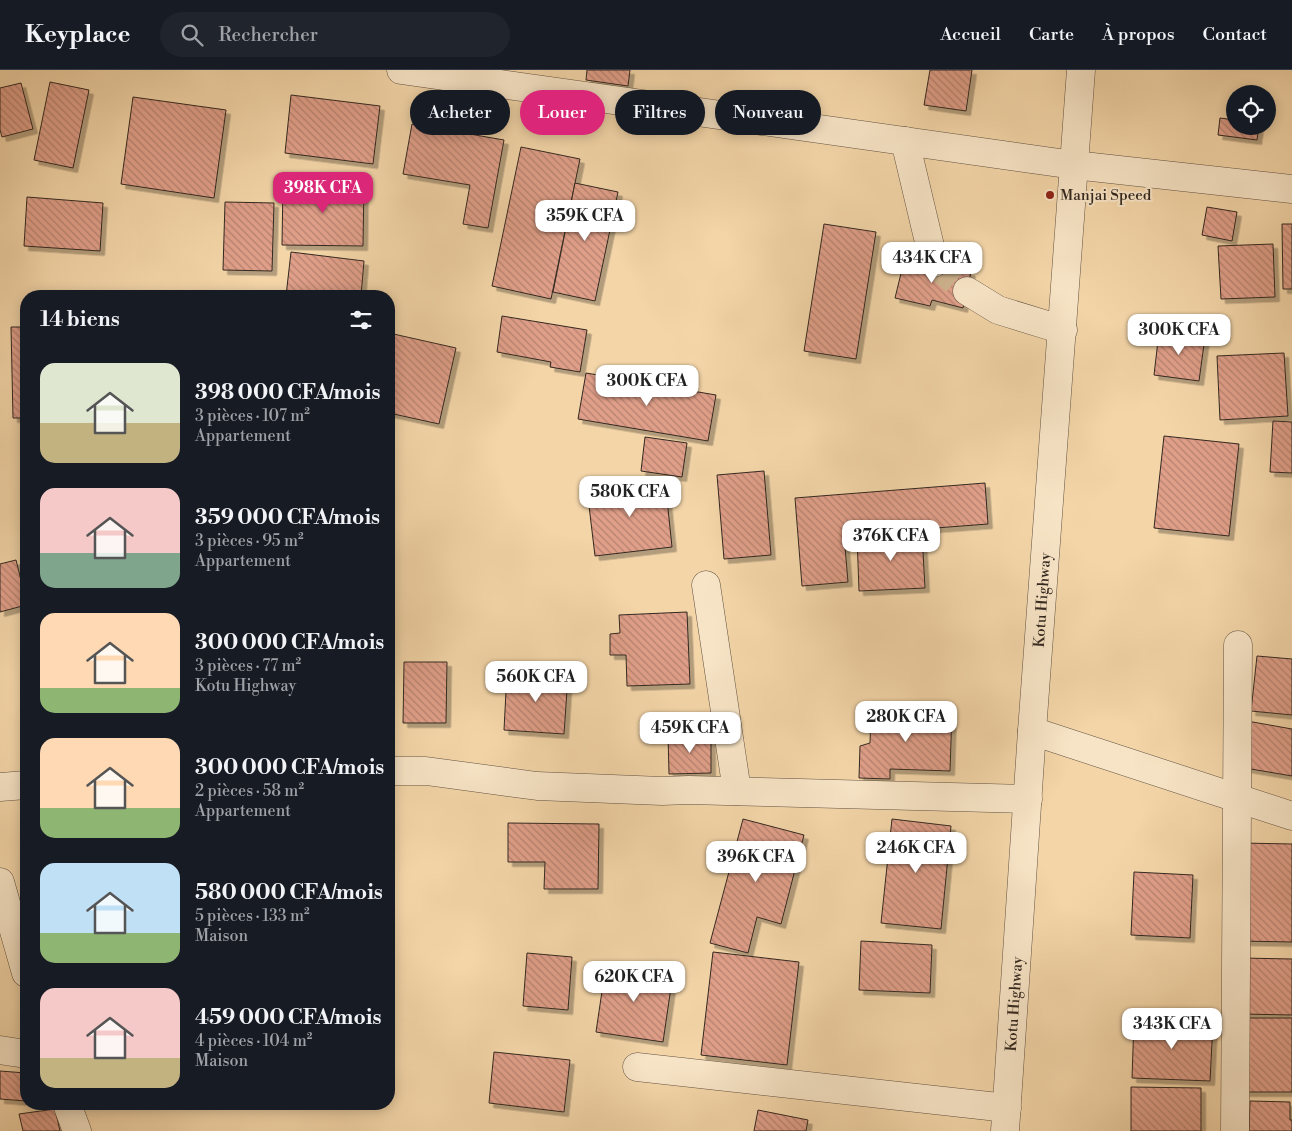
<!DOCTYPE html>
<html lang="fr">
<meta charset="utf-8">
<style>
:root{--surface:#171b24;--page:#20242c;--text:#f1f3f6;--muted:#9ea1a6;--line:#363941;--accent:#db2777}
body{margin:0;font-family:"Libre Bodoni",serif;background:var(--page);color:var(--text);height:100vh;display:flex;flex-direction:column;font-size:19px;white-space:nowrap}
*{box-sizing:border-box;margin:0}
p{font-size:16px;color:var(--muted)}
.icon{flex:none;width:28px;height:28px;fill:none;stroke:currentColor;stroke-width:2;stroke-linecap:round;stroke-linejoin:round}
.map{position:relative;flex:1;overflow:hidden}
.drawer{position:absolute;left:20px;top:220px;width:375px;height:820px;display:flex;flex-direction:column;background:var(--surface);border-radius:20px;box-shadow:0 2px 12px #0003}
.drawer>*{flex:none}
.guide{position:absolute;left:410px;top:20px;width:475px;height:45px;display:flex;gap:10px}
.tools{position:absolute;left:1226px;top:15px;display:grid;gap:10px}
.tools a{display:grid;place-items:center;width:50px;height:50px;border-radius:50%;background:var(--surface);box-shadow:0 2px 12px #0003;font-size:25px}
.price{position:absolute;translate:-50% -42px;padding:0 11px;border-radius:10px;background:#fff;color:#222;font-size:16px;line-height:32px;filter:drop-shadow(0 1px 2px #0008)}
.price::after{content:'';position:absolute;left:50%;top:30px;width:15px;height:11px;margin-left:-8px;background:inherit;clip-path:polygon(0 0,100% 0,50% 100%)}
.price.current{background:var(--accent);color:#fff}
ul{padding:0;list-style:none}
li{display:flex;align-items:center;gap:15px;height:125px;padding:0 20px}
li span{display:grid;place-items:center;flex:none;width:140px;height:100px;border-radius:15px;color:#555}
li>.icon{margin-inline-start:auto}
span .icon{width:60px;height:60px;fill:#fffc;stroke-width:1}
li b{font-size:21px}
h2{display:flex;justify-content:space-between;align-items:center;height:60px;padding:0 20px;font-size:21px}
.pill{padding:0 18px;border-radius:22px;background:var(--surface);box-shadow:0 2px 12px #0003;font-size:18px;line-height:45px}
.pill.current{background:var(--accent);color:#fff}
header{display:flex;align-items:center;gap:30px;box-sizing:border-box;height:70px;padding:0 25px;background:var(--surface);border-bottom:1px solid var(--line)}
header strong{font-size:24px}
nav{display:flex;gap:28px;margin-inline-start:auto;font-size:18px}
.search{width:350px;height:45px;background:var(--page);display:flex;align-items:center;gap:12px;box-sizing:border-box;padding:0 18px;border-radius:28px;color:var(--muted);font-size:19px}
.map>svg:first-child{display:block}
</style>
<header>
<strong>Keyplace</strong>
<div class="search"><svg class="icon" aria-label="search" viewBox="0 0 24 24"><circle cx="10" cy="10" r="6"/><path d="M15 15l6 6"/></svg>Rechercher</div>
<nav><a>Accueil</a><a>Carte</a><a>À propos</a><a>Contact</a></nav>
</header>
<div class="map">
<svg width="1292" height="1061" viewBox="0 0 1292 1061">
<defs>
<pattern id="building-back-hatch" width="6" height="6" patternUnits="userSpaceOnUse" patternTransform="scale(1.25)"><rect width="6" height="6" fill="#e09f89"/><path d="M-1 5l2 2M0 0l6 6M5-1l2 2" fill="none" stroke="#b68270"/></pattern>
<filter id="shadow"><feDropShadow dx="4.5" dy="4.5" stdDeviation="0" flood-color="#0004"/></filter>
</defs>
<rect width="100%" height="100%" fill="#f3d5a8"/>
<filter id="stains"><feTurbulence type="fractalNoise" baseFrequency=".004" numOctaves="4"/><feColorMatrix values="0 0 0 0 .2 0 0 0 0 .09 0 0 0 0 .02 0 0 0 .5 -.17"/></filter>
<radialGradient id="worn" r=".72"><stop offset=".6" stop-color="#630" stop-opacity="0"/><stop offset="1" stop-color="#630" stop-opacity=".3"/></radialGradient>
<g fill="url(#building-back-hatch)" stroke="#332820" filter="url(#shadow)">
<path d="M587 0H630L628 16 586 10Z"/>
<path d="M930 0H972L966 41 924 35Z"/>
<path d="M50 12 89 20 73 98 34 90Z"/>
<path d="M21 13 33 59 2 67 0 60V18Z"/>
<path d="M291 25 380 36 373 94 285 83Z"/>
<path d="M133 27 226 40 214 128 121 114Z"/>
<path d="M1220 48 1235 50V56H1259L1257 70 1218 65Z"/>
<path d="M412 54 504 70 488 158 463 154 470 115 403 104Z"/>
<path d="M521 77 580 89 551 229 492 216Z"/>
<path d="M283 112 364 113 363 176 282 175Z"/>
<path d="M575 113 618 122 595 231 553 222Z"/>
<path d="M27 127 103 133 100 181 24 176Z"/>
<path d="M225 132 274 133 272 201 223 200Z"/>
<path d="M1207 137 1237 142 1232 171 1202 165Z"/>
<path d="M824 154 876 162 856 289 804 281Z"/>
<path d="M1282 154H1292V219H1283Z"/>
<path d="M1273 174 1275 227 1221 229 1218 176Z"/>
<path d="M291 182 364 191 361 226H286Z"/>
<path d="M905 187 971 202 963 238 932 230 930 236 895 228Z"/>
<path d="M502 246 587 260 580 302 550 297 551 292 497 282Z"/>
<path d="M11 257H26V348H13Z"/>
<path d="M1159 262 1205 267 1199 311 1154 305Z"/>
<path d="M389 263 456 278 439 354 389 343Z"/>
<path d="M1284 283 1288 346 1220 350 1217 286Z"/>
<path d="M586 303 716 325 708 371 578 349Z"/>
<path d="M1273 351 1292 352V403L1270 402Z"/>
<path d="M1164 366 1239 374 1229 466 1154 458Z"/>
<path d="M645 367 687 373 682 407 641 401Z"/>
<path d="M764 401 771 485 724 489 717 405Z"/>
<path d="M665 410 672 477 595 486 587 419Z"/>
<path d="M985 413 988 454 844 465 848 512 802 516 795 428Z"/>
<path d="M922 464 925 518 859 521 857 466Z"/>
<path d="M16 490 26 530V535L0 542V494Z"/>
<path d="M687 542 690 614 627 616 626 585H610V564L620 563 619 545Z"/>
<path d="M1257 586 1292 589V645L1251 641Z"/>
<path d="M404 592H447L446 653H403Z"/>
<path d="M507 602 568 606 564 664 504 660Z"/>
<path d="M871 640 952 642 950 701 890 699V709L859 708 860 676 870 673Z"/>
<path d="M1247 651 1292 659V706L1239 697Z"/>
<path d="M711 664V703L669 704 668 665Z"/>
<path d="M743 749 804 765 781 854 757 847 748 883 710 873Z"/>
<path d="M892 749 951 756 941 859 881 853Z"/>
<path d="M508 753 599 754 598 819H544L545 792H508Z"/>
<path d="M1241 773 1292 774V872L1239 871Z"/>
<path d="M1134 802 1193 805 1190 868 1131 865Z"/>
<path d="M861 871 932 875 930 923 859 920Z"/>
<path d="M713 882 799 892 787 995 701 985Z"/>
<path d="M527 883 572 887 568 940 523 936Z"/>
<path d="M1241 888 1292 889V945L1241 944Z"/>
<path d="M606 894 673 904 663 972 596 962Z"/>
<path d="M1239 948H1292V1022H1240Z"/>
<path d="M1134 950 1213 953 1210 1011 1132 1008Z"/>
<path d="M494 982 570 990 564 1042 489 1033Z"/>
<path d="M0 1001 26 1003V1031L0 1029Z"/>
<path d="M1131 1017 1201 1018V1061H1131Z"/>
<path d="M1250 1031 1290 1032V1050H1292V1061H1249Z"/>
<path d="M55 1039 60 1061H23L19 1044Z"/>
<path d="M758 1040 808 1050 806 1061H754Z"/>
</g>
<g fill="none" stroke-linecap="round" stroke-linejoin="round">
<path stroke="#cdb28d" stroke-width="28" stroke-dasharray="28 14" stroke-linecap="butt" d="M934 193 967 221"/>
<g stroke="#635342" stroke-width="29">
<g id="minor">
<path d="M401 0 1074 95 1292 119"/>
<path d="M905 71 934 193"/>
<path d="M967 221 998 240 1063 260"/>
<path d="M706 515 737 721"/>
<path d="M1032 661 1292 746"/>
<path d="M389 701H426L537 716 662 721 689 720 1028 729"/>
<path d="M0 717 26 715"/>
<path d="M0 812 26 903"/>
<path d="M0 980 26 984"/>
<path d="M637 997 1007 1038"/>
<path d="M67 1034 77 1061"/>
<path d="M1005 1061 1032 661 1081 0"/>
<path d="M1235 1061 1238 575"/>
</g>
</g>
<use href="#minor" stroke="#f7e4c6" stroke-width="28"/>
</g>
<circle fill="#8f2418" stroke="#f7e4c6" stroke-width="2" cx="1050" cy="125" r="5"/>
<g text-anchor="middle" stroke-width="4" stroke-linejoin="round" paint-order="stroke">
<g font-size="15" fill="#332820" stroke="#f7e4c6" text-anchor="start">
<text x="1060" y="130">Manjai Speed</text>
</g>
<g font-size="15" fill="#332820" stroke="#f7e4c6">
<text transform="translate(1042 530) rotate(-86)" y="5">Kotu Highway</text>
<text transform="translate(1014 934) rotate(-86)" y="5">Kotu Highway</text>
</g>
</g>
<rect width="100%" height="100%" filter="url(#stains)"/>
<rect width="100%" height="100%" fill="url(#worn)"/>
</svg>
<div class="tools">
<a><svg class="icon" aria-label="locate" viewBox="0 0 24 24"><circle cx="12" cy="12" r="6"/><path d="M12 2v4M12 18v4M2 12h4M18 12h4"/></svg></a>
</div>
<b class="price current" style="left:323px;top:144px">398K CFA</b>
<b class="price" style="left:585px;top:172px">359K CFA</b>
<b class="price" style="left:932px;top:214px">434K CFA</b>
<b class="price" style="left:1179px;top:286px">300K CFA</b>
<b class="price" style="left:647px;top:337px">300K CFA</b>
<b class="price" style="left:630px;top:448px">580K CFA</b>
<b class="price" style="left:891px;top:492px">376K CFA</b>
<b class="price" style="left:536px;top:633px">560K CFA</b>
<b class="price" style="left:906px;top:673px">280K CFA</b>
<b class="price" style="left:690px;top:684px">459K CFA</b>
<b class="price" style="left:916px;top:804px">246K CFA</b>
<b class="price" style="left:756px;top:813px">396K CFA</b>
<b class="price" style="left:634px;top:933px">620K CFA</b>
<b class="price" style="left:1172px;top:980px">343K CFA</b>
<div class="guide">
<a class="pill">Acheter</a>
<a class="pill current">Louer</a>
<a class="pill">Filtres</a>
<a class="pill">Nouveau</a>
</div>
<section class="drawer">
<h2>14 biens<svg class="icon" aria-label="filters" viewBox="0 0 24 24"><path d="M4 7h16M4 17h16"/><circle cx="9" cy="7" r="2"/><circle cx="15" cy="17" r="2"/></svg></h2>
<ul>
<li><span style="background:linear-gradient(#dfe7d0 60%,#c2b280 0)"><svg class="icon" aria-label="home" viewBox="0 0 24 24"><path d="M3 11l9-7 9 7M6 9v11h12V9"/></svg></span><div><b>398 000 CFA/mois</b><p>3 pièces · 107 m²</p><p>Appartement</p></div></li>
<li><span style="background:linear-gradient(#f6c9c9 65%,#7fa58c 0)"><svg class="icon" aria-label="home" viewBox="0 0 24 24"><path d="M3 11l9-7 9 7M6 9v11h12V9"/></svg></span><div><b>359 000 CFA/mois</b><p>3 pièces · 95 m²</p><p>Appartement</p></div></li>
<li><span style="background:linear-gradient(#ffd9b3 75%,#8fb573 0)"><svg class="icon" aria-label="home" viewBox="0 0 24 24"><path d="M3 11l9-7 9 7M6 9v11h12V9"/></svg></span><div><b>300 000 CFA/mois</b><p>3 pièces · 77 m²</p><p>Kotu Highway</p></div></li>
<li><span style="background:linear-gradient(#ffd9b3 70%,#8fb573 0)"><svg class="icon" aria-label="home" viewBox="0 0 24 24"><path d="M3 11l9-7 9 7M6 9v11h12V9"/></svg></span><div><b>300 000 CFA/mois</b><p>2 pièces · 58 m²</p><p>Appartement</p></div></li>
<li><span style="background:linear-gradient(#bfe0f5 70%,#8fb573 0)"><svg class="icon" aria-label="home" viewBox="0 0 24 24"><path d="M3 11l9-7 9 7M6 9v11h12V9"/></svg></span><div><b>580 000 CFA/mois</b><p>5 pièces · 133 m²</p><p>Maison</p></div></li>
<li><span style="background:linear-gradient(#f6c9c9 70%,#c2b280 0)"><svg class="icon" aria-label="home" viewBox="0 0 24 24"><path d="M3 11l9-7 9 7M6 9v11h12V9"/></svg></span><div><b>459 000 CFA/mois</b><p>4 pièces · 104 m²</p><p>Maison</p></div></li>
</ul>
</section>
</div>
